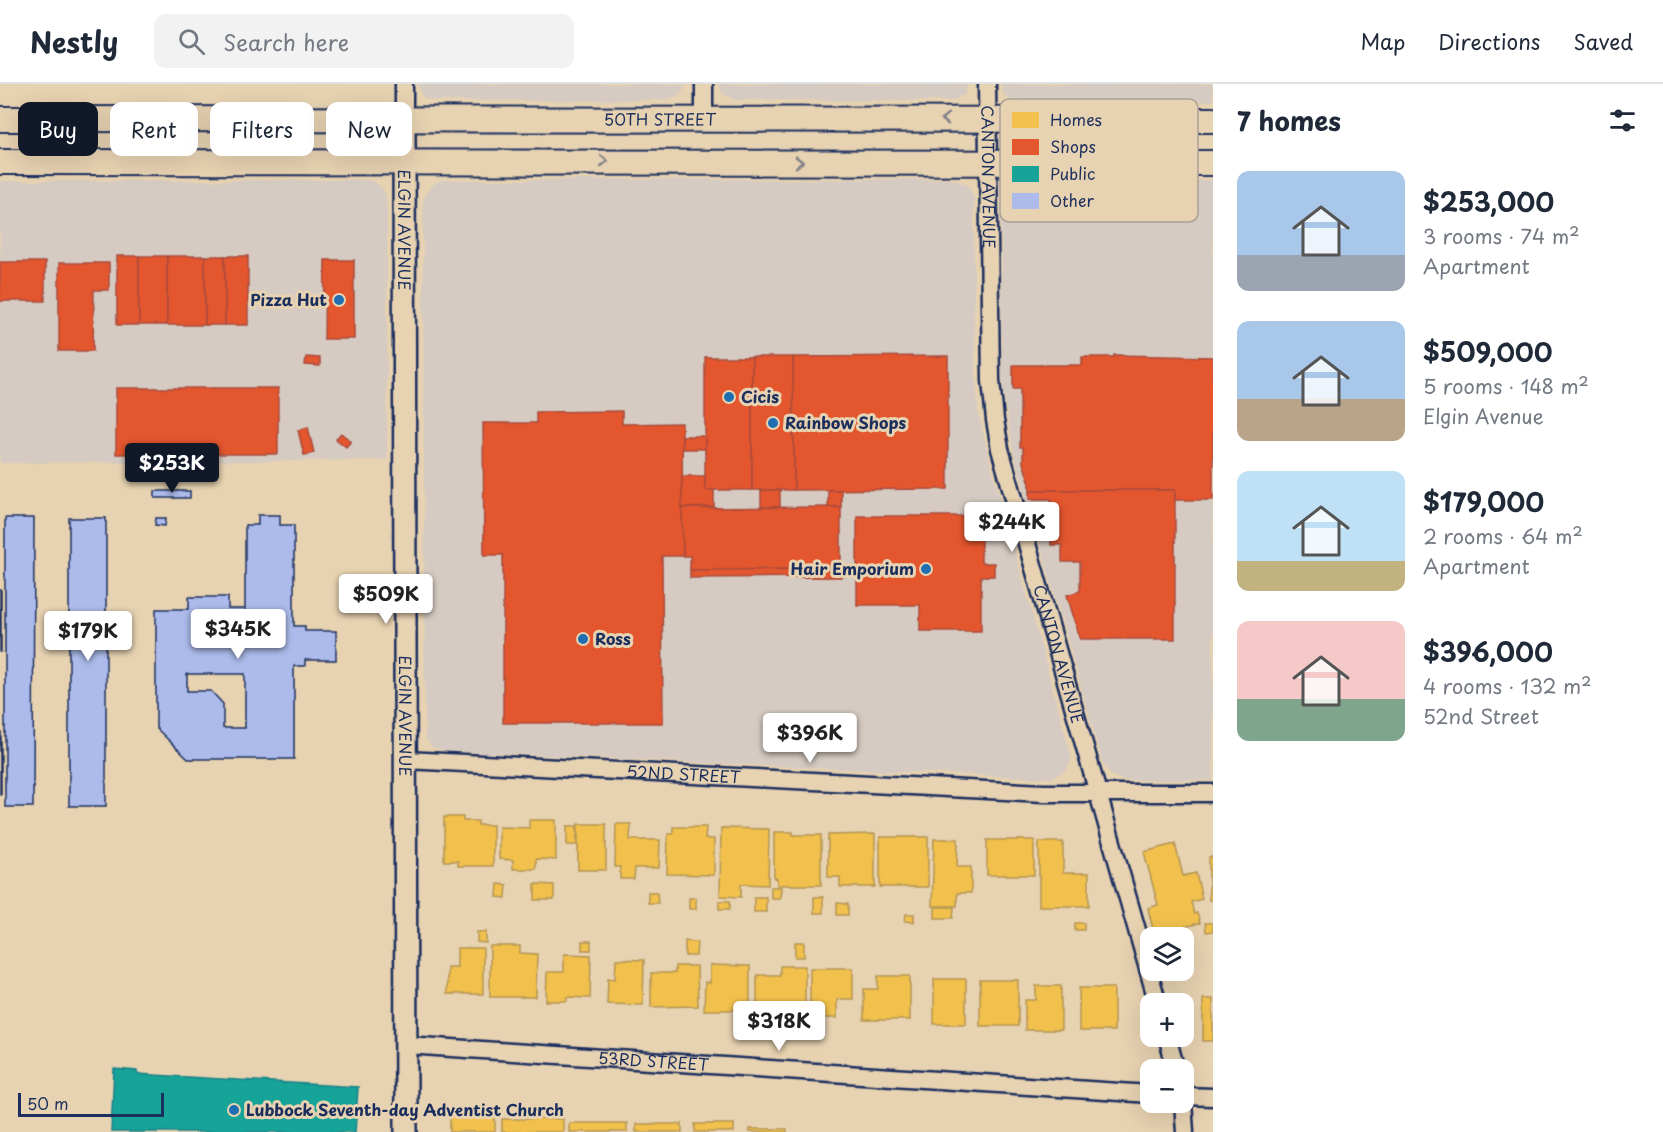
<!DOCTYPE html>
<meta charset="utf-8">
<style>
:root{--surface:#fff;--page:#f2f2f3;--text:#1f2937;--muted:#747a83;--line:#e0e1e3;--accent:#111827}
body{margin:0;font-family:"Playpen Sans",sans-serif;background:var(--page);color:var(--text);height:100vh;display:flex;flex-direction:column;font-size:22px;white-space:nowrap}
*{box-sizing:border-box;margin:0}
p{font-size:20px;color:var(--muted)}
.icon{flex:none;width:33px;height:33px;fill:none;stroke:currentColor;stroke-width:2;stroke-linecap:round;stroke-linejoin:round}
.map{position:relative;flex:1;overflow:hidden}
.side{display:flex;flex-direction:column;background:var(--surface);width:450px}
.side>*{flex:none}
.guide{position:absolute;left:18px;top:18px;width:570px;height:54px;display:flex;gap:12px}
.fabs{position:absolute;left:1140px;top:843px;display:grid;gap:12px}
.fabs a{display:grid;place-items:center;width:54px;height:54px;border-radius:12px;background:var(--surface);box-shadow:0 6px 24px #0002;font-size:30px}
.scale{position:absolute;left:18px;bottom:15px;width:146px;box-sizing:border-box;padding-left:6px;border:3px solid #1b2f5e;border-top:0;font-size:16px;line-height:21px;white-space:nowrap;color:#1b2f5e;-webkit-text-stroke:4px #e7d2b1;paint-order:stroke}
.price{position:absolute;translate:-50% -51px;padding:0 14px;border-radius:6px;background:#fff;color:#222;font-size:20px;line-height:39px;filter:drop-shadow(0 2px 3px #0008)}
.price::after{content:'';position:absolute;left:50%;top:36px;width:18px;height:14px;margin-left:-9px;background:inherit;clip-path:polygon(0 0,100% 0,50% 100%)}
.price.selected{background:var(--accent);color:#fff}
ul{padding:0;list-style:none}
li{display:flex;align-items:center;gap:18px;height:150px;padding:0 24px}
li span{display:grid;place-items:center;flex:none;width:168px;height:120px;border-radius:12px;color:#555}
li>.icon{margin-inline-start:auto}
span .icon{width:72px;height:72px;fill:#fffc;stroke-width:1}
li b{font-size:26px}
h2{display:flex;justify-content:space-between;align-items:center;height:72px;padding:0 24px;font-size:26px}
.tag{padding:0 21px;border-radius:12px;background:var(--surface);box-shadow:0 6px 24px #0002;font-size:21px;line-height:54px}
.tag.selected{background:var(--accent);color:#fff}
header{display:flex;align-items:center;gap:36px;box-sizing:border-box;height:84px;padding:0 30px;background:var(--surface);border-bottom:2px solid var(--line)}
header strong{font-size:28px}
nav{display:flex;gap:33px;margin-inline-start:auto;font-size:21px}
.search{width:420px;height:54px;background:var(--page);display:flex;align-items:center;gap:15px;box-sizing:border-box;padding:0 21px;border-radius:12px;color:var(--muted);font-size:22px}
main{display:flex;flex:1;min-height:0}
.map>svg:first-child{display:block}
</style>
<header>
<strong>Nestly</strong>
<div class="search"><svg class="icon" aria-label="search" viewBox="0 0 24 24"><circle cx="10" cy="10" r="6"/><path d="M15 15l6 6"/></svg>Search here</div>
<nav><a>Map</a><a>Directions</a><a>Saved</a></nav>
</header>
<main>
<div class="map">
<svg width="1213" height="1048" viewBox="0 0 1213 1048">
<rect width="100%" height="100%" fill="#e7d2b1"/>
<filter id="ink" filterUnits="userSpaceOnUse"><feTurbulence type="fractalNoise" baseFrequency=".0167" numOctaves="2"/><feDisplacementMap in="SourceGraphic" scale="12" xChannelSelector="R" yChannelSelector="G"/><feConvolveMatrix kernelMatrix="1 2 1 2 8 2 1 2 1" color-interpolation-filters="sRGB"/></filter>
<g filter="url(#ink)">
<g fill="#d5cbc2">
<path d="M418 0H685V2L680 11 666 16 434 17 425 15 421 10Z"/>
<path d="M718 0H968V1L965 10 952 17 735 16 723 10Z"/>
<path d="M1001 0H1213V17H1017L1011 16 1003 10Z"/>
<path d="M949 95 957 96 968 101 974 114V231L976 295 978 327 988 370 1071 671V676L1065 687 1050 694H1044L444 667 432 663 425 653 423 120 424 112 432 101 442 96Z"/>
<path d="M368 96 375 99 382 104 386 112 387 123V376L0 379V97Z"/>
<path d="M1213 96V696H1122L1111 691 1103 680 1013 366 1004 314 1002 293 1001 120 1005 107 1019 97Z"/>
</g>
<g fill="#f2c14e" stroke="#b29553" stroke-width="1.5">
<path d="M444 733H463V737H478V741H493V782H458V777H444Z"/>
<path d="M529 736H556V776L536 775V785H513V776L499 775V743L529 744Z"/>
<rect x="578" y="740" width="28" height="46"/>
<path d="M616 740H631L630 756H660L659 784H635L634 795H620V783H615Z"/>
<rect x="567" y="742" width="10" height="19"/>
<path d="M673 743H706L705 755H714V791L667 790 668 750H673Z"/>
<path d="M721 744 769 745 768 801 741 800V813L720 812Z"/>
<path d="M774 748H793V751H821V801H777V794H774Z"/>
<path d="M875 750V803H840V793H828V751Z"/>
<rect x="880" y="753" width="48" height="50"/>
<path d="M934 755H958L957 783H971V809H957V822H932Z"/>
<rect x="987" y="756" width="47" height="35"/>
<path d="M1039 758H1063V789H1089V822H1039Z"/>
<path d="M1175 760 1183 792 1196 789 1202 815 1191 818 1194 830 1197 829 1200 839 1154 850 1148 824 1158 821 1144 768Z"/>
<rect x="1209" y="773" width="4" height="43"/>
<path d="M498 800 507 801 506 814 497 813Z"/>
<path d="M535 800 554 801V816H535Z"/>
<path d="M771 803H781L780 814H771Z"/>
<path d="M648 808H657L658 819H648Z"/>
<rect x="754" y="813" width="12" height="15"/>
<rect x="814" y="813" width="9" height="16"/>
<rect x="689" y="814" width="7" height="11"/>
<rect x="719" y="817" width="11" height="8"/>
<path d="M837 819 848 820V831H837Z"/>
<path d="M935 823H954L953 834H935Z"/>
<path d="M906 830H914V838L905 837Z"/>
<rect x="1075" y="839" width="9" height="7"/>
<path d="M1205 839H1213V847L1206 848Z"/>
<path d="M477 848H486V859L477 858Z"/>
<rect x="582" y="857" width="9" height="9"/>
<path d="M685 857 697 858 696 872H685Z"/>
<rect x="795" y="858" width="9" height="15"/>
<path d="M490 862H520V869L537 870 536 913H490Z"/>
<path d="M457 864H483V910H447V883H457Z"/>
<path d="M564 870 591 871 590 914 567 913V917H546L547 888H564Z"/>
<path d="M616 875 644 876 643 921 607 920 608 894 615 895Z"/>
<path d="M710 881 750 882V926H704L705 898 710 899Z"/>
<path d="M675 882H697L698 922 651 923V889H675Z"/>
<path d="M780 882H805V932H773V945H757V891H780Z"/>
<path d="M810 884H853V915H837V934H810Z"/>
<path d="M878 892H910V936H864V905H878Z"/>
<rect x="934" y="895" width="32" height="45"/>
<rect x="980" y="896" width="38" height="46"/>
<path d="M1036 902H1061V946H1025V916H1036Z"/>
<rect x="1079" y="904" width="35" height="43"/>
<rect x="1203" y="915" width="10" height="42"/>
<rect x="450" y="1027" width="45" height="21"/>
<rect x="502" y="1035" width="61" height="13"/>
<rect x="569" y="1039" width="58" height="9"/>
<rect x="636" y="1040" width="46" height="8"/>
<rect x="695" y="1040" width="39" height="8"/>
<rect x="750" y="1045" width="37" height="3"/>
</g>
<g fill="#e4572e" stroke="#a84b3c" stroke-width="1.5">
<rect x="117" y="172" width="22" height="69"/>
<rect x="139" y="172" width="28" height="69"/>
<rect x="167" y="172" width="38" height="69"/>
<rect x="205" y="172" width="20" height="69"/>
<rect x="225" y="172" width="23" height="69"/>
<path d="M325 176H354V255H324Z"/>
<rect x="0" y="178" width="45" height="39"/>
<path d="M59 179H109V206H94L93 267H59Z"/>
<path d="M1114 271 1213 273V416H1175V406H1030V399L1023 379V363H1020V305H1013V281H1082V273H1114Z"/>
<path d="M948 272V405L794 406 793 273Z"/>
<path d="M306 273 320 274V282L305 281Z"/>
<rect x="705" y="273" width="47" height="133"/>
<path d="M752 273H793L794 406H752Z"/>
<rect x="116" y="304" width="162" height="66"/>
<path d="M622 327V340L682 339 683 472H662L663 639H503V471H484L483 339H536V328Z"/>
<path d="M308 343 314 369 304 371 298 346Z"/>
<path d="M341 349 351 357 346 363 336 355Z"/>
<rect x="682" y="352" width="23" height="13"/>
<path d="M682 392H705V406H714V423L682 424Z"/>
<rect x="761" y="406" width="19" height="17"/>
<rect x="828" y="406" width="13" height="17"/>
<path d="M1030 406H1175V555H1080L1067 511 1080 507V478H1062V461H1051V415H1030Z"/>
<path d="M841 423V485L690 486V472H683L682 424Z"/>
<path d="M857 432H981V479H994V492H981V547H920V521H857Z"/>
<path d="M841 485V493L690 494V486Z"/>
</g>
<path fill="#17a398" stroke="#188087" stroke-width="1.5" d="M114 985 137 987V990L358 1003 355 1048H111Z"/>
<g fill="#acbbeb" stroke="#1b2f5e" stroke-width="1.5" fill-rule="evenodd">
<rect x="155" y="407" width="35" height="7"/>
<path d="M258 431H280V441H294V542H305V547H336V576H305V582H294V675H188L156 644V525H189V513H228V525H245V441H258ZM187 590H245V644H223V620L211 607H187Z"/>
<path d="M5 434H34L33 723H5Z"/>
<rect x="69" y="434" width="37" height="288"/>
<path d="M156 434H166L165 442 155 441Z"/>
<rect x="0" y="506" width="1" height="62"/>
<rect x="0" y="648" width="1" height="62"/>
</g>
<g fill="none" stroke-linecap="round" stroke-linejoin="round">
<g stroke="#1b2f5e" stroke-width="21">
<g id="minor">
<path d="M404 0V34"/>
<path id="s1" d="M987 0 991 297 995 336 1000 365 1158 920"/>
<path d="M704 35V0"/>
<path id="s2" d="M406 676 1044 709H1213"/>
<path d="M1167 952 1176 986"/>
<path id="s3" d="M406 961 1150 1010"/>
<path d="M1184 1012 1213 1013"/>
<path d="M1183 1018 1185 1048"/>
</g>
</g>
<g stroke="#1b2f5e" stroke-width="26">
<g id="tertiary">
<path id="s4" d="M404 34 406 1048"/>
</g>
</g>
<g stroke="#1b2f5e" stroke-width="28">
<g id="secondary">
<path id="s5" d="M0 35 1213 36"/>
<path d="M0 78 1213 79"/>
</g>
</g>
<use href="#minor" stroke="#e7d2b1" stroke-width="16"/>
<use href="#tertiary" stroke="#e7d2b1" stroke-width="21"/>
<use href="#secondary" stroke="#e7d2b1" stroke-width="24"/>
</g>
<defs><path id="oneway-chevron" d="M-2-3.5L2.5 0L-2 3.5" fill="none" stroke-width="1.6" stroke-linecap="round" stroke-linejoin="round" transform="scale(1.5)"/></defs>
<g stroke="#818088">
<use href="#oneway-chevron" transform="translate(945 35) rotate(-180)"/>
<use href="#oneway-chevron" transform="translate(604 77)"/>
<use href="#oneway-chevron" transform="translate(799 78)"/>
</g>
</g>
<g fill="#1f6fb2" stroke="#e7d2b1" stroke-width="2">
<circle cx="339" cy="216" r="6"/>
<circle cx="729" cy="313" r="6"/>
<circle cx="773" cy="339" r="6"/>
<circle cx="926" cy="485" r="6"/>
<circle cx="583" cy="555" r="6"/>
<circle cx="234" cy="1026" r="6"/>
</g>
<g text-anchor="middle" stroke-width="6" stroke-linejoin="round" paint-order="stroke">
<g font-size="16" fill="#1b2f5e" stroke="#e7d2b1">
<text dy="6" stroke="none"><textPath href="#s5" startOffset="660">50TH STREET</textPath></text>
<text dy="6" stroke="none"><textPath href="#s1" startOffset="93">CANTON AVENUE</textPath></text>
<text dy="6" stroke="none"><textPath href="#s4" startOffset="112">ELGIN AVENUE</textPath></text>
<text dy="6" stroke="none"><textPath href="#s1" startOffset="579">CANTON AVENUE</textPath></text>
<text dy="6" stroke="none"><textPath href="#s4" startOffset="598">ELGIN AVENUE</textPath></text>
<text dy="6" stroke="none"><textPath href="#s2" startOffset="278">52ND STREET</textPath></text>
<text dy="6" stroke="none"><textPath href="#s3" startOffset="248">53RD STREET</textPath></text>
</g>
<g font-size="16" font-weight="bold" fill="#1b2f5e" stroke="#e7d2b1" text-anchor="start">
<text x="327" y="222" text-anchor="end">Pizza Hut</text>
<text x="741" y="319">Cicis</text>
<text x="785" y="345">Rainbow Shops</text>
<text x="914" y="491" text-anchor="end">Hair Emporium</text>
<text x="595" y="561">Ross</text>
<text x="246" y="1032">Lubbock Seventh-day Adventist Church</text>
</g>
</g>
<rect x="1000" y="15" width="198" height="123" rx="9" fill="#e7d2b1" stroke="#aaa198" stroke-width="1.5"/>
<rect x="1012" y="28" width="27" height="16" fill="#f2c14e"/>
<rect x="1012" y="55" width="27" height="16" fill="#e4572e"/>
<rect x="1012" y="82" width="27" height="16" fill="#17a398"/>
<rect x="1012" y="109" width="27" height="16" fill="#acbbeb"/>
<g font-size="16" fill="#1b2f5e">
<text x="1050" y="42">Homes</text>
<text x="1050" y="69">Shops</text>
<text x="1050" y="96">Public</text>
<text x="1050" y="123">Other</text>
</g>
</svg>
<div class="fabs">
<a><svg class="icon" aria-label="layers" viewBox="0 0 24 24"><path d="M12 4l9 5-9 5-9-5zM3 14l9 5 9-5"/></svg></a>
<a>+</a>
<a>−</a>
</div>
<div class="scale">50 m</div>
<b class="price selected" style="left:172px;top:410px">$253K</b>
<b class="price" style="left:1012px;top:469px">$244K</b>
<b class="price" style="left:386px;top:541px">$509K</b>
<b class="price" style="left:238px;top:576px">$345K</b>
<b class="price" style="left:88px;top:578px">$179K</b>
<b class="price" style="left:810px;top:680px">$396K</b>
<b class="price" style="left:779px;top:968px">$318K</b>
<div class="guide">
<a class="tag selected">Buy</a>
<a class="tag">Rent</a>
<a class="tag">Filters</a>
<a class="tag">New</a>
</div>
</div>
<section class="side">
<h2>7 homes<svg class="icon" aria-label="filters" viewBox="0 0 24 24"><path d="M4 7h16M4 17h16"/><circle cx="9" cy="7" r="2"/><circle cx="15" cy="17" r="2"/></svg></h2>
<ul>
<li><span style="background:linear-gradient(#a9c7e8 70%,#9aa5b1 0)"><svg class="icon" aria-label="home" viewBox="0 0 24 24"><path d="M3 11l9-7 9 7M6 9v11h12V9"/></svg></span><div><b>$253,000</b><p>3 rooms · 74 m²</p><p>Apartment</p></div></li>
<li><span style="background:linear-gradient(#a9c7e8 65%,#b9a48a 0)"><svg class="icon" aria-label="home" viewBox="0 0 24 24"><path d="M3 11l9-7 9 7M6 9v11h12V9"/></svg></span><div><b>$509,000</b><p>5 rooms · 148 m²</p><p>Elgin Avenue</p></div></li>
<li><span style="background:linear-gradient(#bfe0f5 75%,#c2b280 0)"><svg class="icon" aria-label="home" viewBox="0 0 24 24"><path d="M3 11l9-7 9 7M6 9v11h12V9"/></svg></span><div><b>$179,000</b><p>2 rooms · 64 m²</p><p>Apartment</p></div></li>
<li><span style="background:linear-gradient(#f6c9c9 65%,#7fa58c 0)"><svg class="icon" aria-label="home" viewBox="0 0 24 24"><path d="M3 11l9-7 9 7M6 9v11h12V9"/></svg></span><div><b>$396,000</b><p>4 rooms · 132 m²</p><p>52nd Street</p></div></li>
</ul>
</section>
</main>
